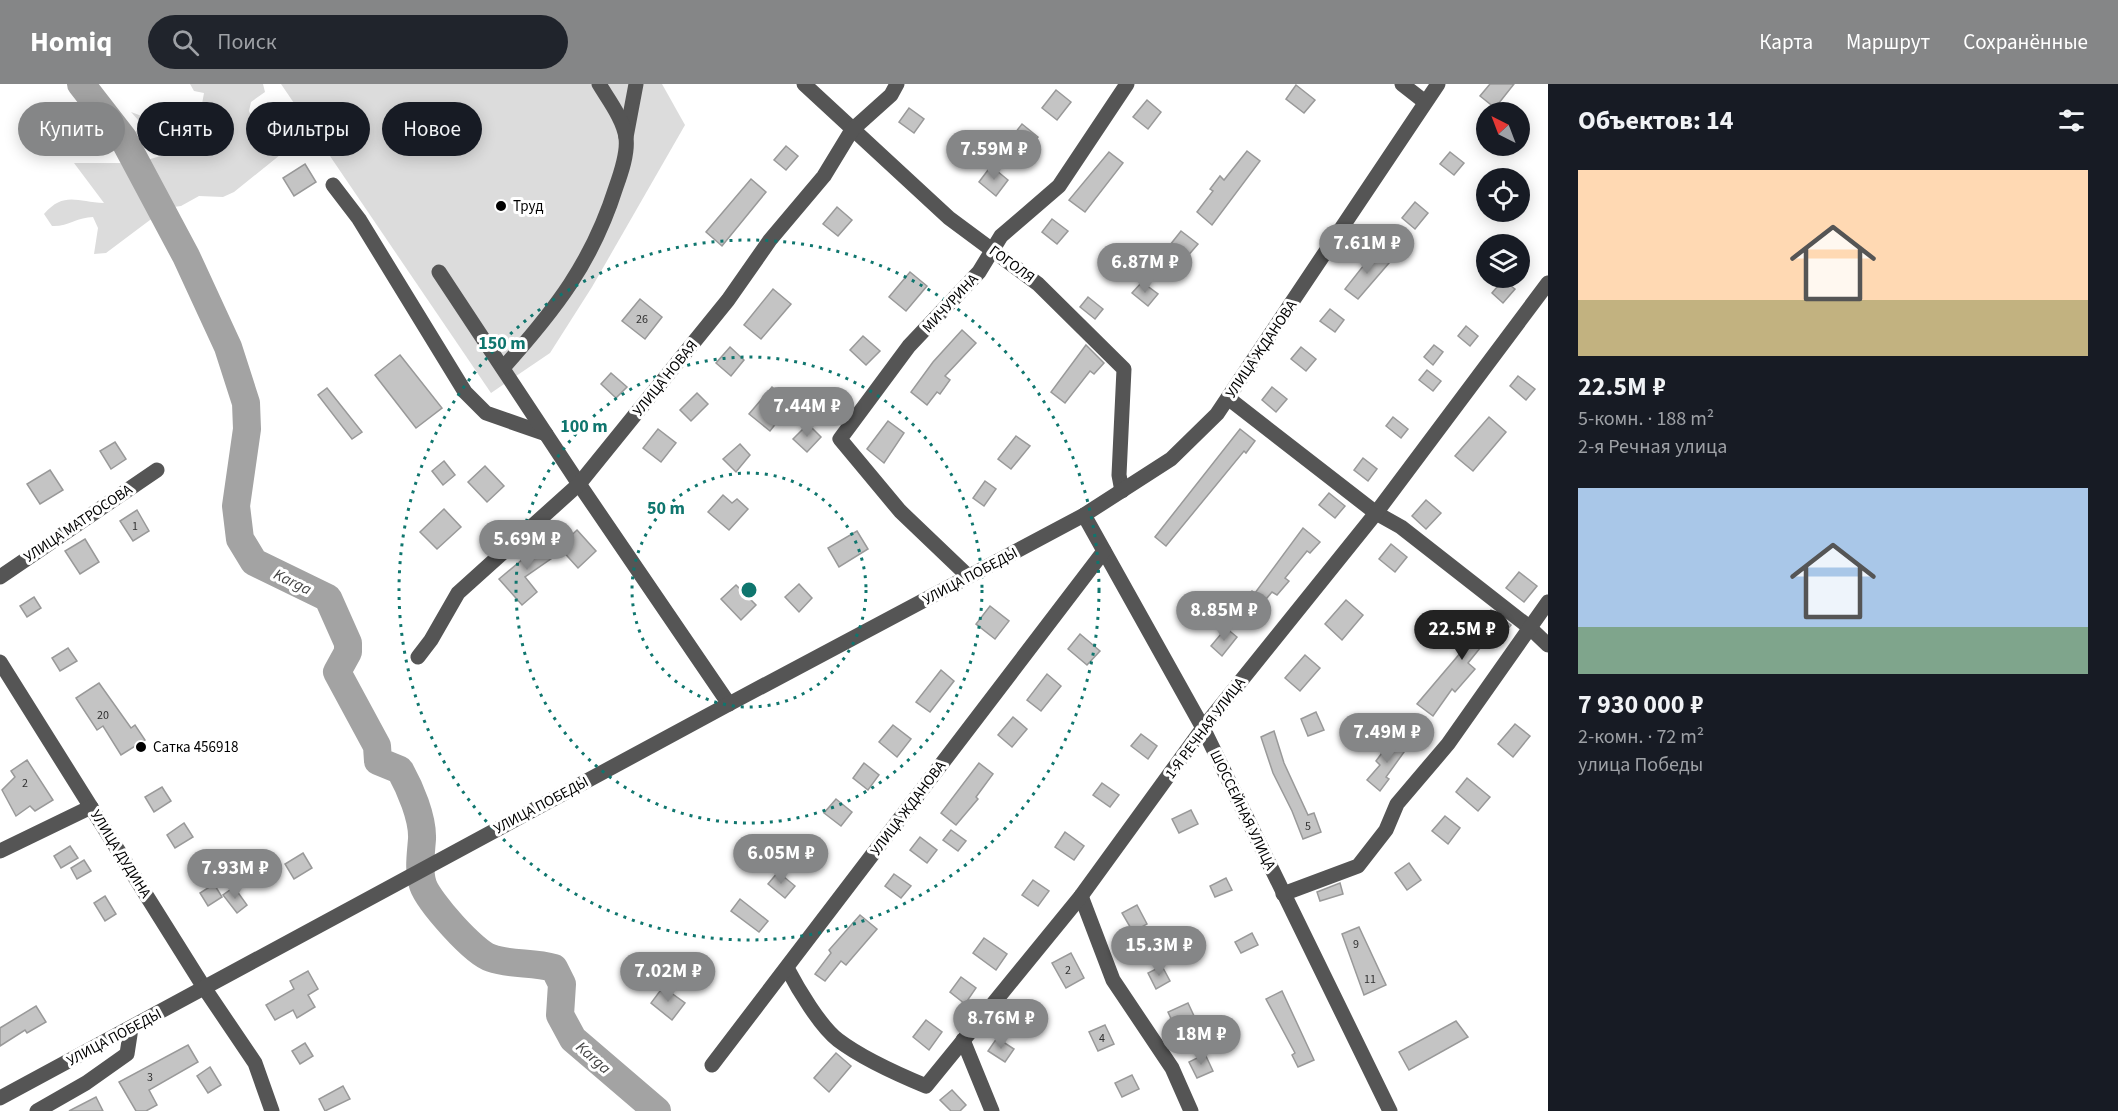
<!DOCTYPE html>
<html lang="ru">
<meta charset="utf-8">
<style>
:root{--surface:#171b24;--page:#20242c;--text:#f1f3f6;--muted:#9ea1a6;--accent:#858687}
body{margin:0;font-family:"Source Sans 3",sans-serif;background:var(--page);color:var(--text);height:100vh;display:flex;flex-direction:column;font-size:22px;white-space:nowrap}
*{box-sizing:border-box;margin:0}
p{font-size:20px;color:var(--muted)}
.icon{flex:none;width:33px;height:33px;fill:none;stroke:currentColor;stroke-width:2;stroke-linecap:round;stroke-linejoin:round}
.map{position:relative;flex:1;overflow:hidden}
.panel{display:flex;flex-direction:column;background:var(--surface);width:570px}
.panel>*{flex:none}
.hud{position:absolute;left:18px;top:18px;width:570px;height:54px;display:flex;gap:12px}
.needle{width:39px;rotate:318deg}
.controls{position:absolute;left:1476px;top:18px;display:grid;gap:12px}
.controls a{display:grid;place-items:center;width:54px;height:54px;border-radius:50%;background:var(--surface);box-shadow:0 3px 15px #0003;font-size:30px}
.price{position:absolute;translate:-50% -51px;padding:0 14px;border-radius:21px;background:var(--accent);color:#fff;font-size:20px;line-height:39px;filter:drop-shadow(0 2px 3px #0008)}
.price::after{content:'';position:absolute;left:50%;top:36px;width:18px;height:14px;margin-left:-9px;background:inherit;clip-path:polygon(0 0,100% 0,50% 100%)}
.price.active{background:#222;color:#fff}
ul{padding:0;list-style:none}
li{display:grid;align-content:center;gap:12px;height:318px;padding:0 30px}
li span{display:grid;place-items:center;height:186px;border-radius:0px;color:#555}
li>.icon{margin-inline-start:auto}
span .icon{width:108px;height:108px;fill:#fffc;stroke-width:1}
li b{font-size:26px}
h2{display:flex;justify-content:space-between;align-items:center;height:72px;padding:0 30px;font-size:26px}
.tag{padding:0 21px;border-radius:27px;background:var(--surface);box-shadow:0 3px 15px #0003;font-size:21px;line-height:54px}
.tag.active{background:var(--accent);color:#fff}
header{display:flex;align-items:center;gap:36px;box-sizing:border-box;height:84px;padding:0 30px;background:var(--accent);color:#fff}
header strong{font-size:28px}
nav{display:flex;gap:33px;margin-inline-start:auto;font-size:21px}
.search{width:420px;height:54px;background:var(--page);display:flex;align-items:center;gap:15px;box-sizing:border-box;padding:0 21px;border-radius:33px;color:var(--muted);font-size:22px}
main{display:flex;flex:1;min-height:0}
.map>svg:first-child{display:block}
</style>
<header>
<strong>Homiq</strong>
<div class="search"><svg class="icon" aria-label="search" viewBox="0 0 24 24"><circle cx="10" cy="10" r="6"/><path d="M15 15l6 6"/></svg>Поиск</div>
<nav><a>Карта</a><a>Маршрут</a><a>Сохранённые</a></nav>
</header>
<main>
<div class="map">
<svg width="1548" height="1027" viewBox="0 0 1548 1027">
<rect width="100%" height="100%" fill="#fff"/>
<g fill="#dcdcdc">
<path d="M190 0H263L265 8 251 18 249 27 251 32C274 42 285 41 280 71L234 108 223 113 199 112 181 122 166 124 106 169 94 170 98 144 93 133C78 133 67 143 52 142L44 130C64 107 77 118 104 119L74 79H136L161 72V62C152 52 146 49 133 50L140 43 139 37 131 28C144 32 154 40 167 42L163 50 173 58C189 53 207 39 210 21L202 20 204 9 194 7Z"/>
<path d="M281 0H662L685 41 592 203 550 269 491 309Z"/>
</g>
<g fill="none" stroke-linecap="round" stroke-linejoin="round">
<path stroke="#a3a3a3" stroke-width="28" d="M81 0 123 54 186 172 228 263 246 319 247 345 236 422 240 455 254 478 328 514 348 559V568L337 588 377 662 378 677 400 686C410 704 423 734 422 755 421 769 418 787 423 801 429 818 474 869 491 874 511 881 533 878 554 884L562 900 560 931 573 955 657 1027"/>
</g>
<g fill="#c4c4c4" stroke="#999" stroke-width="1.5">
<path d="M1490 0H1514L1495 24 1480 12Z"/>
<path d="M1296 1 1315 16 1304 29 1286 15Z"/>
<path d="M1056 6 1071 18 1057 36 1042 24Z"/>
<path d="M1147 16 1161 28 1148 45 1133 33Z"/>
<path d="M909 24 924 35 914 49 899 38Z"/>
<path d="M1022 40 1038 53 1027 66 1011 54Z"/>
<path d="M786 62 798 72 786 86 774 76Z"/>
<path d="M1247 67 1260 77 1212 141 1197 128 1213 107 1210 105 1220 92 1224 96Z"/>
<path d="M1109 68 1123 79 1085 128 1069 116Z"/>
<path d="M1450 68 1464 79 1454 91 1440 80Z"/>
<path d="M305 80 316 98 294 112 283 94Z"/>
<path d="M991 82 1008 96 996 112 979 98Z"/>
<path d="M751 95 766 108 722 162 706 148Z"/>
<path d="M1415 118 1428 129 1415 145 1402 134Z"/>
<path d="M837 123 852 136 838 152 823 140Z"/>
<path d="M1052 135 1068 147 1057 160 1042 148Z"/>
<path d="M1181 147 1198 160 1186 174 1170 161Z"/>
<path d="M1375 167 1389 179 1358 215 1345 205Z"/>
<path d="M910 188 927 202 906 227 889 213Z"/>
<path d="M1503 196 1515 205 1503 219 1492 209Z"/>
<path d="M1142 198 1158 210 1148 222 1132 209Z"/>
<path d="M773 205 791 220 761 255 744 241Z"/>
<path d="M1088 213 1103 225 1095 235 1080 223Z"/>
<path d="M640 215 662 233 645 255 622 237Z"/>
<path d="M1330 225 1344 236 1335 248 1320 237Z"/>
<path d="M1466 242 1478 252 1470 262 1458 252Z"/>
<path d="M962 246 976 259 945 292 950 296 940 310 937 308 927 321 911 308 933 278Z"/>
<path d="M863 252 880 267 866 281 850 266Z"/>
<path d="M1086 261 1104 279 1094 290 1090 287 1065 319 1051 308Z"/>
<path d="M1434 261 1443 268 1433 281 1424 273Z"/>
<path d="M730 263 744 276 731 292 716 279Z"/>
<path d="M1301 263 1316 275 1306 287 1291 275Z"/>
<path d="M400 271 442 324 416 344 375 291Z"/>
<path d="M1427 286 1441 297 1433 307 1419 296Z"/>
<path d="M611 289 627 303 616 314 601 300Z"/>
<path d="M1518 292 1535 305 1526 316 1510 302Z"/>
<path d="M772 303 792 319 770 347 749 330Z"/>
<path d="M1272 303 1287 315 1276 328 1262 316Z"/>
<path d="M327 304 362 348 352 355 318 311Z"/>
<path d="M821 308 836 322 824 336 808 322Z"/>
<path d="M697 309 708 320 691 337 680 326Z"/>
<path d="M1393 333 1408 345 1401 354 1386 342Z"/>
<path d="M1489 333 1506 348 1473 387 1455 372Z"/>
<path d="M888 337 904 349 884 379 867 365Z"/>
<path d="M808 340 821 353 807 368 793 355Z"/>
<path d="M658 345 676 359 661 378 643 364Z"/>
<path d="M1240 345 1255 357 1246 369 1244 367 1166 462 1155 453Z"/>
<path d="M1016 352 1030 362 1011 385 998 375Z"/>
<path d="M115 358 126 375 111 385 100 367Z"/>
<path d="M740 360 750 371 736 388 723 375Z"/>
<path d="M1363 374 1377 385 1368 397 1354 386Z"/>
<path d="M444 377 455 391 443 401 432 387Z"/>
<path d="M485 382 504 402 487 418 468 398Z"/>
<path d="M50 386 63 406 40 420 27 400Z"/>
<path d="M985 397 996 405 984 422 973 414Z"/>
<path d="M1329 409 1345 422 1335 434 1319 421Z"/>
<path d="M723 411 732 419 737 415 748 425 729 446 708 428Z"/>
<path d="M1426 416 1441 429 1426 445 1412 432Z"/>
<path d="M444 425 461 443 437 465 420 448Z"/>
<path d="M137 426 149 447 133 457 120 437Z"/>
<path d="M1303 444 1320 458 1310 469 1307 467 1285 494 1289 497 1277 511 1272 508 1256 527 1244 517 1252 507 1255 509Z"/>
<path d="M577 446 596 467 578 484 559 463Z"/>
<path d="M857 447 868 465 839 483 828 464Z"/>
<path d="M541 452 555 472 525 493 537 508 522 521 499 495 530 469 526 463Z"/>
<path d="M85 455 99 478 80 490 65 467Z"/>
<path d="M1391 460 1407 473 1395 488 1379 475Z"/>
<path d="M1519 488 1537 502 1524 518 1506 504Z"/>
<path d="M799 500 812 514 799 528 785 513Z"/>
<path d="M736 501 756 521 741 536 721 515Z"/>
<path d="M34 513 41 524 27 533 20 522Z"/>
<path d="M1346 516 1363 531 1342 556 1325 540Z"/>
<path d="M990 522 1009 537 995 555 976 540Z"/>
<path d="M1491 526 1511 541 1504 549 1497 543 1468 579 1475 585 1455 608 1452 605 1433 632 1417 620 1473 554 1459 543 1468 532 1479 541Z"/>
<path d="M1226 544 1237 553 1222 572 1211 562Z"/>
<path d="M1080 550 1100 567 1087 581 1068 565Z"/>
<path d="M68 564 77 577 60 587 52 574Z"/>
<path d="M1305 571 1320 584 1300 607 1285 594Z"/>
<path d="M941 586 954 597 930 628 916 618Z"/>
<path d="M1047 590 1061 602 1041 627 1027 616Z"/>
<path d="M99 599 131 644 135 641 145 656 121 671 103 642 97 646 76 614Z"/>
<path d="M1316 628 1324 646 1308 652 1301 635Z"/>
<path d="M1013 633 1027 645 1012 663 998 651Z"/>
<path d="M1515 640 1530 652 1513 673 1498 660Z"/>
<path d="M893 641 911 655 897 673 879 658Z"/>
<path d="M1274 647 1284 679 1308 731 1314 729 1321 748 1303 755 1292 727 1273 689 1261 653Z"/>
<path d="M1141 650 1157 662 1148 675 1131 662Z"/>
<path d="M1393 654 1407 664 1386 693 1389 695 1380 707 1367 696 1380 681 1376 677Z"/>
<path d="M27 676 53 716 35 727 30 722 16 732 2 706 15 693 11 687Z"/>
<path d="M864 679 879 691 868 706 853 694Z"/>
<path d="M979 679 993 690 976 713 978 715 956 741 941 729Z"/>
<path d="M1467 694 1490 713 1478 727 1456 708Z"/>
<path d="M1102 699 1119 711 1110 723 1093 711Z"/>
<path d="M162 703 171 717 154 728 145 713Z"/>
<path d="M836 715 852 728 841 742 824 729Z"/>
<path d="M1191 726 1198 740 1179 749 1172 735Z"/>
<path d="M1445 732 1460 744 1448 760 1432 747Z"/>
<path d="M184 739 193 753 175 764 167 751Z"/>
<path d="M951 746 966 757 958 767 943 756Z"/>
<path d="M1065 748 1084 762 1074 776 1055 763Z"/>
<path d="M920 753 937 766 927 779 910 766Z"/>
<path d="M806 754 822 767 811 781 795 769Z"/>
<path d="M70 762 78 774 61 784 54 772Z"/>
<path d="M303 769 312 784 294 795 285 780Z"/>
<path d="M84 776 91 787 77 795 71 784Z"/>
<path d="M1409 779 1421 796 1407 806 1395 789Z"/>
<path d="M778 788 795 802 785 814 768 800Z"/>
<path d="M894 790 911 802 901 814 885 802Z"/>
<path d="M1226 794 1232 806 1215 813 1210 802Z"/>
<path d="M1033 796 1049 807 1038 822 1022 811Z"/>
<path d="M1340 799 1343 810 1320 817 1317 808Z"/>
<path d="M214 800 222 813 208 822 200 809Z"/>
<path d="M234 803 247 821 237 829 223 811Z"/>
<path d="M105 812 116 830 105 837 94 819Z"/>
<path d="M740 815 768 837 759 848 731 827Z"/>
<path d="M1137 821 1147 840 1133 848 1122 829Z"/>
<path d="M860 831 877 845 846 881 841 877 825 897 815 890 831 869 829 866Z"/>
<path d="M1359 843 1386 901 1364 911 1342 850Z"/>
<path d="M1252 849 1258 861 1241 869 1235 858Z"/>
<path d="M984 854 1007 870 996 886 973 869Z"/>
<path d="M1071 869 1084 894 1066 904 1052 879Z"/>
<path d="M1162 882 1170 897 1156 905 1148 889Z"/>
<path d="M308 887 318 905 308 911 315 923 297 934 293 926 275 936 266 921 294 905 290 897Z"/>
<path d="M961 893 976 904 965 920 950 908Z"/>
<path d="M663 903 685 919 672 936 651 919Z"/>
<path d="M1282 907 1314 976 1298 983 1292 971 1295 969 1266 915Z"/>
<path d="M1188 919 1194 932 1174 941 1168 928Z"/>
<path d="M36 922 46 938 27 949 25 946 0 962V944Z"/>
<path d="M926 936 942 948 929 966 913 953Z"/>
<path d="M1456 937 1468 953 1409 986 1399 968Z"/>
<path d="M1105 941 1114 960 1098 967 1089 948Z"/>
<path d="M997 954 1014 965 1005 978 988 967Z"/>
<path d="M305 959 313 972 300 980 292 967Z"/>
<path d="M188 961 198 978 149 1006 157 1021 146 1027H136L119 998Z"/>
<path d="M836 969 851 982 829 1008 814 994Z"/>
<path d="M1205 970 1213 987 1197 994 1189 978Z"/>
<path d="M210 983 221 1001 208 1009 197 992Z"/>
<path d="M1132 991 1139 1005 1122 1013 1115 999Z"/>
<path d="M343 1002 350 1015 325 1027 319 1015Z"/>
<path d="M952 1006 966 1021 960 1027H951L940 1016Z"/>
<path d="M96 1013 103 1027H69Z"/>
</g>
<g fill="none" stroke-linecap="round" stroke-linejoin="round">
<g stroke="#555" stroke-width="15">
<path d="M804 0 949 134 1038 200 1124 285 1119 391 1122 407"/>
<path d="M1402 0 1425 18"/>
<path d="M626 53 636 0"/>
<path d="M333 101 359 135 465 308 486 329 546 350"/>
<path d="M439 188 579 400 729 620"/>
<path d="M503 284C555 226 592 179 616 103 621 89 628 69 626 54 624 36 608 15 599 0"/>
<path d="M1228 314 1376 429 1401 443 1529 543 1548 561"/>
<path d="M1084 431 1203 644 1390 1027"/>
<path d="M968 492 900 427 840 355 909 262 979 188 1001 152 1059 102 1127 0"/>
<path d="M0 493 157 386"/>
<path d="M418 573 431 556 458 509 579 400 728 216 770 156 824 92 852 46 891 11 897 0"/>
<path d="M0 578 205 905 255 979 272 1027"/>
<path d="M0 767 91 723"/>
<path d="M1283 810 1358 782 1386 746 1397 720 1448 660 1548 518"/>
<path d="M1081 812 1113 896 1172 984 1191 1027"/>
<path d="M787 884C798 905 820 942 838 956 863 975 897 990 926 1002L1081 812 1203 644 1376 429 1548 199"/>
<path d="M963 956 992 1027"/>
<path d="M712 981 1104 467"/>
<path d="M0 1014 729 620 1084 431 1171 375 1217 330 1438 0"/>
<path d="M37 1027 86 999 127 970 131 944"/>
</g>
</g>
<g fill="none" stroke="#0f766e" stroke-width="3" stroke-dasharray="3 6">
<circle cx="749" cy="506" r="117"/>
<circle cx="749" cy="506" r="233"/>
<circle cx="749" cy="506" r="350"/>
</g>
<g fill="#000" stroke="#fff" stroke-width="2">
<circle cx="501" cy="122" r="6"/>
<circle cx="141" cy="663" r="6"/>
</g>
<g text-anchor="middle" stroke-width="6" stroke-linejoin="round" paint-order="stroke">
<g font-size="12" fill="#313131">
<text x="642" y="239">26</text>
<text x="135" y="446">1</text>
<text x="103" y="635">20</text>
<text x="25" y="703">2</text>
<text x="1308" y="746">5</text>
<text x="1356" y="864">9</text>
<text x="1068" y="890">2</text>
<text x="1370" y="899">11</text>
<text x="1102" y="958">4</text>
<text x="150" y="997">3</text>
</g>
<g font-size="15" fill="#000" stroke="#fff" text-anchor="start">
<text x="513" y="127">Труд</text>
<text x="153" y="668">Сатка 456918</text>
</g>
<g font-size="15" fill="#000" stroke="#fff">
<text transform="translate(1012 180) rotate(36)" y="5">ГОГОЛЯ</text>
<text transform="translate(950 219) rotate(-47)" y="5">МИЧУРИНА</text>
<text transform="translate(1261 265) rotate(-56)" y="5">УЛИЦА ЖДАНОВА</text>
<text transform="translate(665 294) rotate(-51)" y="5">УЛИЦА НОВАЯ</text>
<text transform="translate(78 439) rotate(-34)" y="5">УЛИЦА МАТРОСОВА</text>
<text transform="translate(970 492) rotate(-28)" y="5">УЛИЦА ПОБЕДЫ</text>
<text transform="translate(1205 644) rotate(-53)" y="5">1-Я РЕЧНАЯ УЛИЦА</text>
<text transform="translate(541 721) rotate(-28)" y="5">УЛИЦА ПОБЕДЫ</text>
<text transform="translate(908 724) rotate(-53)" y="5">УЛИЦА ЖДАНОВА</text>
<text transform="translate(1243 726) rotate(64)" y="5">ШОССЕЙНАЯ УЛИЦА</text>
<text transform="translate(121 770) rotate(58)" y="5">УЛИЦА ДУДИНА</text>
<text transform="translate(114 953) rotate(-28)" y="5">УЛИЦА ПОБЕДЫ</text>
</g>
<g font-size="16" font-style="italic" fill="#444" stroke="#fff">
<text transform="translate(293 497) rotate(26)" y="6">Karga</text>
<text transform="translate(594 973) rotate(41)" y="6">Karga</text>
</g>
</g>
<circle cx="749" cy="506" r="9" fill="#0f766e" stroke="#fff" stroke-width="3"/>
<g font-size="18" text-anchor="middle" font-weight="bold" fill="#0f766e" stroke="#fff" stroke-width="6" stroke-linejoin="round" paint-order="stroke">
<text x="502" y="265">150 m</text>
<text x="584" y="348">100 m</text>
<text x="666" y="430">50 m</text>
</g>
</svg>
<div class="controls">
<a><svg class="needle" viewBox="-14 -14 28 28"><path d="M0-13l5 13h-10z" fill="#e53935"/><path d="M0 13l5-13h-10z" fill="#9ea1a6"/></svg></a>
<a><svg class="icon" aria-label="locate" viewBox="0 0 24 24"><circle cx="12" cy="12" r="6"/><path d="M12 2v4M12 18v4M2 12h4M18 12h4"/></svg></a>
<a><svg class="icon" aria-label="layers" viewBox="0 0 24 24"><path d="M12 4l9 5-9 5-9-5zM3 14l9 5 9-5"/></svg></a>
</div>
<b class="price" style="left:994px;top:97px">7.59M ₽</b>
<b class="price" style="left:1367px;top:191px">7.61M ₽</b>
<b class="price" style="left:1145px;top:210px">6.87M ₽</b>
<b class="price" style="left:807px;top:354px">7.44M ₽</b>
<b class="price" style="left:527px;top:487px">5.69M ₽</b>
<b class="price" style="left:1224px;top:558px">8.85M ₽</b>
<b class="price active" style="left:1462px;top:577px">22.5M ₽</b>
<b class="price" style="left:1387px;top:680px">7.49M ₽</b>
<b class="price" style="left:781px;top:801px">6.05M ₽</b>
<b class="price" style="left:235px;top:816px">7.93M ₽</b>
<b class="price" style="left:1159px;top:893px">15.3M ₽</b>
<b class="price" style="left:668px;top:919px">7.02M ₽</b>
<b class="price" style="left:1001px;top:966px">8.76M ₽</b>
<b class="price" style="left:1201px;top:982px">18M ₽</b>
<div class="hud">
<a class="tag active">Купить</a>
<a class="tag">Снять</a>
<a class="tag">Фильтры</a>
<a class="tag">Новое</a>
</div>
</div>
<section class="panel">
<h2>Объектов: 14<svg class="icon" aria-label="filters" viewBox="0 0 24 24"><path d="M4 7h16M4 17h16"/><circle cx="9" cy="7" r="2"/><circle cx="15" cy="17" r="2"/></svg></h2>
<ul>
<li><span style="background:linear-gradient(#ffd9b3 70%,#c2b280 0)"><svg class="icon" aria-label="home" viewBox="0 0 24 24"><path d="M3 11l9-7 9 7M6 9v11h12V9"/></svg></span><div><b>22.5M ₽</b><p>5-комн. · 188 m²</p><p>2-я Речная улица</p></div></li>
<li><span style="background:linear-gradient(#a9c7e8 75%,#7fa58c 0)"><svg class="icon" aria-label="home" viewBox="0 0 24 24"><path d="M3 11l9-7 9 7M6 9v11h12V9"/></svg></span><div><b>7 930 000 ₽</b><p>2-комн. · 72 m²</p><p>улица Победы</p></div></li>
</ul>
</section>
</main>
